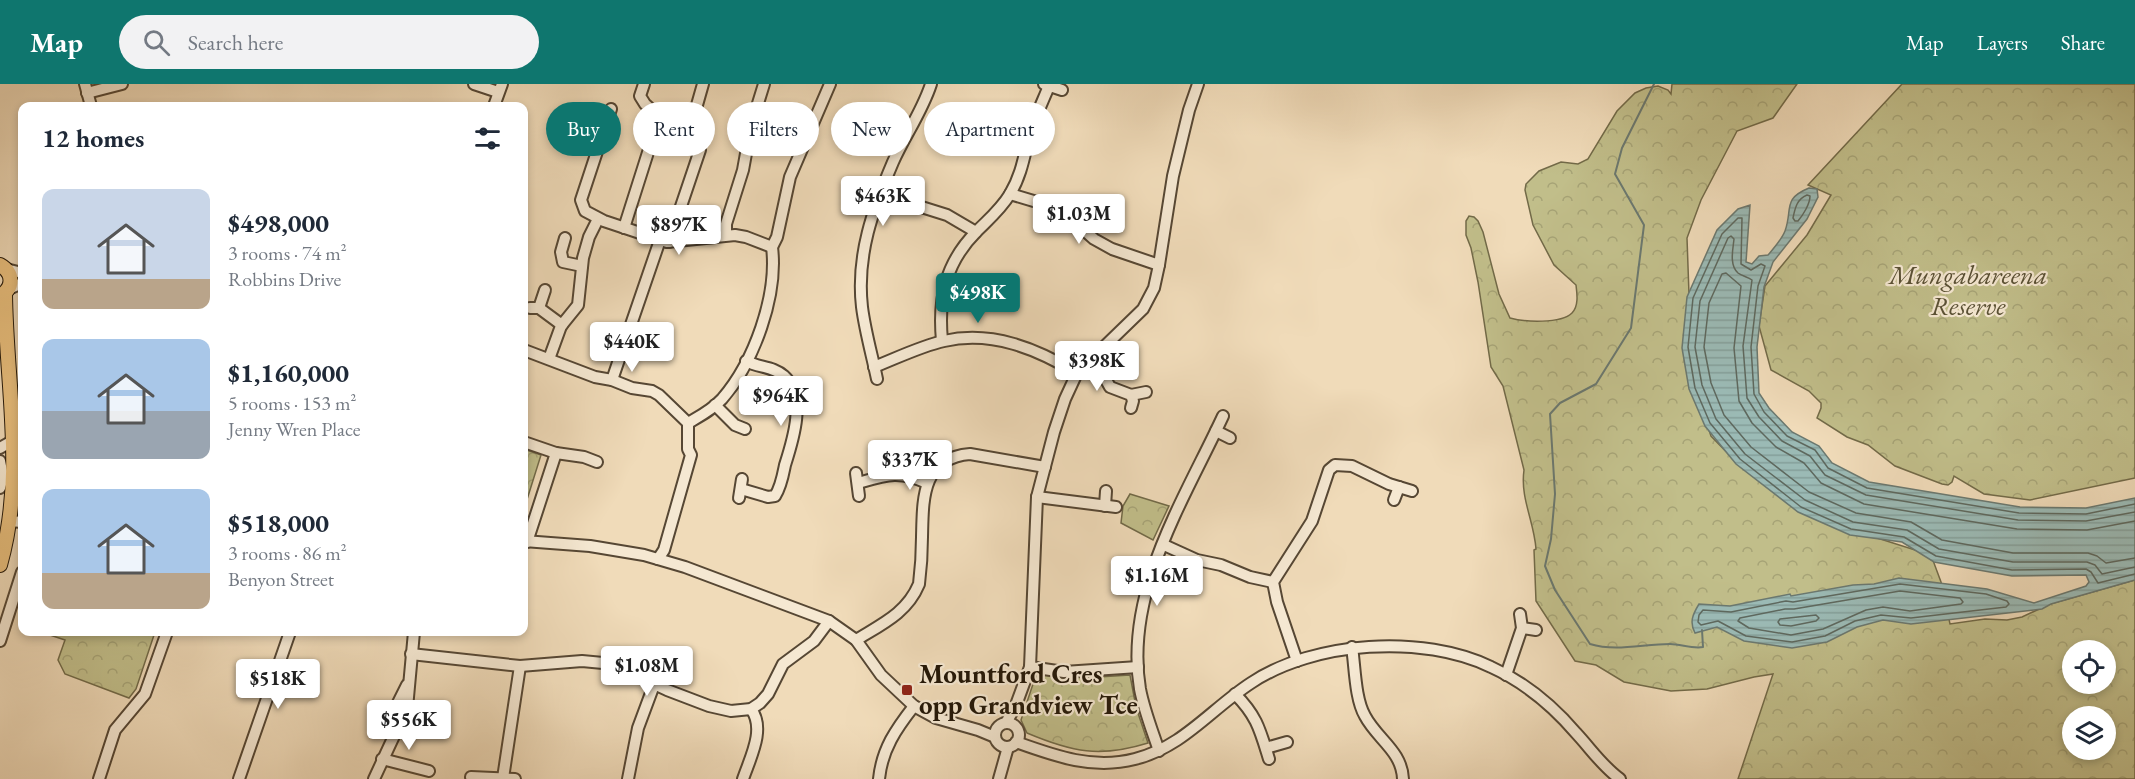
<!DOCTYPE html>
<meta charset="utf-8">
<style>
:root{--surface:#fff;--page:#f2f2f3;--text:#1f2937;--muted:#747a83;--accent:#0f766e}
body{margin:0;font-family:"EB Garamond",serif;background:var(--page);color:var(--text);height:100vh;display:flex;flex-direction:column;font-size:22px;white-space:nowrap}
*{box-sizing:border-box;margin:0}
p{font-size:20px;color:var(--muted)}
.icon{flex:none;width:33px;height:33px;fill:none;stroke:currentColor;stroke-width:2;stroke-linecap:round;stroke-linejoin:round}
.map{position:relative;flex:1;overflow:hidden}
.details{position:absolute;left:18px;top:18px;width:510px;height:534px;display:flex;flex-direction:column;background:var(--surface);border-radius:12px;box-shadow:0 3px 9px #0003}
.details>*{flex:none}
.banner{position:absolute;left:546px;top:18px;width:570px;height:54px;display:flex;gap:12px}
.fabs{position:absolute;left:2062px;top:556px;display:grid;gap:12px}
.fabs a{display:grid;place-items:center;width:54px;height:54px;border-radius:50%;background:var(--surface);box-shadow:0 3px 9px #0003;font-size:30px}
.price{position:absolute;translate:-50% -51px;padding:0 14px;border-radius:6px;background:#fff;color:#222;font-size:20px;line-height:39px;filter:drop-shadow(0 2px 3px #0008)}
.price::after{content:'';position:absolute;left:50%;top:36px;width:18px;height:14px;margin-left:-9px;background:inherit;clip-path:polygon(0 0,100% 0,50% 100%)}
.price.selected{background:var(--accent);color:#fff}
ul{padding:0;list-style:none}
li{display:flex;align-items:center;gap:18px;height:150px;padding:0 24px}
li span{display:grid;place-items:center;flex:none;width:168px;height:120px;border-radius:12px;color:#555}
li>.icon{margin-inline-start:auto}
span .icon{width:72px;height:72px;fill:#fffc;stroke-width:1}
li b{font-size:26px}
h2{display:flex;justify-content:space-between;align-items:center;height:72px;padding:0 24px;font-size:26px}
.tag{padding:0 21px;border-radius:27px;background:var(--surface);box-shadow:0 3px 9px #0003;font-size:21px;line-height:54px}
.tag.selected{background:var(--accent);color:#fff}
header{display:flex;align-items:center;gap:36px;box-sizing:border-box;height:84px;padding:0 30px;background:var(--accent);color:#fff}
header strong{font-size:28px}
nav{display:flex;gap:33px;margin-inline-start:auto;font-size:21px}
.search{width:420px;height:54px;background:var(--page);display:flex;align-items:center;gap:15px;box-sizing:border-box;padding:0 21px;border-radius:33px;color:var(--muted);font-size:22px}
.map>svg:first-child{display:block}
</style>
<header>
<strong>Map</strong>
<div class="search"><svg class="icon" aria-label="search" viewBox="0 0 24 24"><circle cx="10" cy="10" r="6"/><path d="M15 15l6 6"/></svg>Search here</div>
<nav><a>Map</a><a>Layers</a><a>Share</a></nav>
</header>
<div class="map">
<svg width="2135" height="695" viewBox="0 0 2135 695">
<defs>
<pattern id="forest-crowns" width="20" height="18" patternUnits="userSpaceOnUse" patternTransform="scale(1.5)"><rect width="20" height="18" fill="#c1be8a"/><path d="M2 6a3 3 0 1 1 6 0M12 15a3 3 0 1 1 6 0" fill="none" stroke="#a6a376"/></pattern>
<pattern id="water-rules" width="6" height="5" patternUnits="userSpaceOnUse" patternTransform="scale(1.5)"><rect width="6" height="5" fill="#9bbab5"/><path d="M0 2.5h6" fill="none" stroke="#859f9a"/></pattern>
</defs>
<rect width="100%" height="100%" fill="#f0dbb9"/>
<filter id="stains"><feTurbulence type="fractalNoise" baseFrequency=".00333" numOctaves="4"/><feColorMatrix values="0 0 0 0 .2 0 0 0 0 .09 0 0 0 0 .02 0 0 0 .5 -.17"/></filter>
<radialGradient id="worn" r=".72"><stop offset=".6" stop-color="#630" stop-opacity="0"/><stop offset="1" stop-color="#630" stop-opacity=".3"/></radialGradient>
<g fill="url(#forest-crowns)" stroke="#726a48" stroke-width="1.5" fill-rule="evenodd">
<path d="M1672 0H1797L1773 34 1737 47 1701 116 1687 154 1692 295 1711 352 1738 380 1871 452 1931 471 1941 498 1950 540 1985 535 2007 536 2022 533 2050 520 2135 496V695H1738L1773 590 1754 593 1707 605 1671 607 1624 598 1596 581 1575 577 1536 517 1534 466 1536 465C1534 437 1520 414 1524 386L1503 302 1491 283 1478 198 1471 164 1466 151V137L1469 132 1474 133 1478 137 1483 148 1499 210 1510 234C1524 238 1561 240 1572 229 1579 222 1577 209 1576 201L1554 181 1533 141 1525 106 1526 100 1539 87 1561 78 1578 80 1588 75 1617 27 1635 9 1646 4 1658 2 1668 6 1671 10ZM2073 567H2106V600H2073ZM2073 633H2106V666H2073Z"/>
<path d="M1902 0H2135V394L2030 416 1984 410 1954 392 1952 398 1948 401 1942 400 1895 382 1868 361 1847 353 1817 334 1821 324V319L1809 307 1771 286 1759 242 1765 202 1807 151 1831 111 1808 101Z"/>
<path d="M524 365 541 371 524 425Z"/>
<path d="M1130 410 1169 422 1153 456 1121 439 1123 422Z"/>
<path d="M41 548H155L136 605 129 614 65 590 58 576 65 556Z"/>
<path d="M1039 589 1083 594 1130 591 1136 623 1148 659C1100 674 1072 668 1027 649L1021 636 1035 594Z"/>
</g>
<path fill="url(#water-rules)" stroke="#6b786f" stroke-width="1.5" d="M1809 104 1817 105 1818 113 1807 135 1773 178 1764 203 1757 263 1759 309 1769 324 1792 348 1819 362 1832 379 1869 398 2020 423 2086 424 2135 414V496L2051 520 2042 525 1911 540 1883 536 1857 543 1827 558 1792 564 1744 557 1717 543 1695 549C1689 538 1693 530 1699 520L1730 522 1790 510 1791 512 1853 501 1874 500 1899 494 1987 505 2034 519 2086 502 2089 498 2086 491 2012 492 1934 478 1902 458 1850 451 1798 428 1736 380 1705 342 1689 305 1682 264 1687 213 1717 146 1738 125 1750 121 1746 178 1752 180 1759 172 1768 171C1774 164 1782 155 1785 147 1793 125 1782 115 1809 104Z"/>
<g fill="none" stroke-linecap="round" stroke-linejoin="round">
<g stroke="#5e685e" stroke-width="1.5">
<path d="M1807 111 1810 112C1810 120 1803 131 1798 137H1795L1793 134C1795 124 1797 115 1807 111Z"/>
<path d="M2135 420 2086 430 2019 429 1867 404 1828 384 1815 366 1787 352 1764 328 1754 310 1751 263 1758 202 1765 182 1761 180 1751 186 1741 180 1742 134H1738L1722 150 1693 214 1688 263 1695 304 1710 339 1740 375 1801 423 1851 445 1904 453 1936 472 2012 486 2086 485 2091 488 2098 499 2135 490"/>
<path d="M2135 428 2086 437 2018 436 1866 411 1825 391 1810 372 1782 357 1759 333 1747 314 1743 262 1752 196C1748 193 1742 192 1738 189 1729 181 1733 165 1734 155L1731 152 1728 154 1700 217 1695 263 1702 301 1716 335 1745 370 1805 416 1853 438 1907 446 1939 465 2013 478H2087L2095 481 2102 490 2135 483"/>
<path d="M2135 437 2087 446 2017 445 1864 420 1821 399 1804 379 1776 363 1752 339 1739 317 1734 264 1741 202 1726 189 1722 190 1709 219 1704 263 1711 299 1724 331 1751 363 1809 408 1856 429 1911 438 1942 456 2013 469H2088L2097 472 2106 479 2135 474"/>
<path d="M1900 500 1986 510 2007 517 2009 520 2006 523 1911 534 1881 531 1855 537 1825 552 1792 558 1746 552 1718 537 1701 541 1698 538 1699 531 1703 526 1731 528 1786 517 1793 518Z"/>
<path d="M1900 507 1960 514 1963 518 1961 520 1910 527 1883 523 1866 526 1823 545 1791 551 1749 544 1738 537 1740 534 1785 525H1794Z"/>
<path d="M1816 531 1819 534 1816 537 1791 542 1780 541 1778 538 1780 535Z"/>
</g>
<path stroke="#6b786f" stroke-width="2" d="M1654 0 1622 64 1615 90 1644 141 1631 244 1596 300 1560 319 1550 330 1555 410 1551 455 1545 482 1555 506 1590 560C1616 568 1643 560 1670 560 1681 560 1692 565 1703 563L1702 546"/>
<g stroke="#564734" stroke-width="14">
<g id="minor">
<path d="M85 0 91 22"/>
<path d="M474 0 498 8"/>
<path d="M1044 0 1062 6"/>
<path d="M87 9 122 0"/>
<path d="M494 22 502 0"/>
<path d="M611 25 581 116 585 127 604 137 667 158 735 151 746 153 772 163"/>
<path d="M880 110 947 131 976 148"/>
<path d="M1010 110 1057 124 1066 130 1094 155 1112 165 1159 181"/>
<path d="M624 144 657 40 656 30 645 20 640 12 644 0"/>
<path d="M726 151V140L743 86 751 42 764 0"/>
<path d="M565 154 561 168 563 178 582 182"/>
<path d="M669 158 700 66 693 35 703 0"/>
<path d="M772 163 777 153 790 93 830 0"/>
<path d="M6 185 22 189"/>
<path d="M9 205 22 199"/>
<path d="M530 224H539L545 206"/>
<path d="M539 224 562 241"/>
<path d="M942 257C938 214 945 179 977 147 989 135 1001 125 1010 110 1021 92 1024 73 1029 53 1034 35 1042 19 1049 2"/>
<path d="M524 266 595 293 612 296 632 304 652 307 659 311 688 339V365L691 371 664 466 658 475"/>
<path d="M549 275 561 242 578 221 583 174 589 153 598 135"/>
<path d="M1090 276 1100 285 1110 303 1131 311 1133 317 1131 324"/>
<path d="M874 283C897 274 921 262 944 257 992 246 1037 265 1077 289"/>
<path d="M877 295C872 271 865 247 862 223 856 171 873 125 893 78 905 51 922 28 931 0"/>
<path d="M612 296 660 156"/>
<path d="M1131 311 1146 308"/>
<path d="M715 321 735 341 745 345"/>
<path d="M688 339C700 332 712 326 722 315 754 278 778 212 772 163"/>
<path d="M1216 347 1230 354"/>
<path d="M524 358 556 369 584 373 597 378"/>
<path d="M0 364 14 356"/>
<path d="M0 377 3 393 0 404"/>
<path d="M856 389 859 412"/>
<path d="M858 399C886 391 899 386 927 399"/>
<path d="M741 405 768 413 775 412C781 403 783 391 785 381 793 356 807 313 784 292 773 282 759 284 746 277"/>
<path d="M1037 413 1116 423"/>
<path d="M739 414 742 395"/>
<path d="M1394 416 1399 403"/>
<path d="M1105 422 1106 407"/>
<path d="M9 437 22 438"/>
<path d="M524 457 590 462 644 471 685 483 829 537 856 556 881 591 914 622 936 634 978 646 995 653"/>
<path d="M527 458 556 369"/>
<path d="M1164 461 1197 476 1221 481 1250 493 1273 498"/>
<path d="M1522 544 1536 546"/>
<path d="M856 556C882 540 907 529 919 500 921 484 922 469 922 453 923 416 921 374 970 370L1045 383"/>
<path d="M0 557 22 488"/>
<path d="M1352 563C1355 583 1355 615 1365 632 1377 655 1402 667 1403 695"/>
<path d="M411 570 520 582 582 577 603 579 615 582 667 606 709 622 731 627 751 625 760 619 768 610 783 580 814 557 829 537"/>
<path d="M1297 577 1277 518 1273 498 1312 437 1329 386 1335 381 1352 382 1389 400 1412 407"/>
<path d="M1030 583 1064 588 1138 583"/>
<path d="M1506 591 1522 544 1520 530"/>
<path d="M1235 610C1257 632 1260 646 1269 675"/>
<path d="M1006 639 1016 621 1030 583 1037 413 1054 348 1065 315 1077 289 1143 225 1154 204 1159 181 1173 92 1189 26 1198 0"/>
<circle cx="1007" cy="651" r="12"/>
<path d="M395 649V625L407 601"/>
<path d="M1016 658C1055 672 1093 686 1135 675 1183 663 1211 625 1251 599 1314 557 1423 550 1491 583 1524 598 1553 622 1576 649 1591 665 1602 682 1620 695"/>
<path d="M1266 664 1287 658"/>
<path d="M1159 667C1152 646 1144 626 1140 605 1124 508 1184 416 1223 332"/>
<path d="M382 675 429 687"/>
<path d="M471 693 515 695"/>
<path d="M503 694 520 582"/>
<path d="M99 695 115 646 145 610 167 548"/>
<path d="M239 695 290 548"/>
<path d="M374 695 407 624 414 548"/>
<path d="M628 695 638 644 654 601"/>
<path d="M743 695C750 674 766 645 751 625"/>
<path d="M879 695C882 665 896 645 914 622"/>
<path d="M999 695 1008 663"/>
</g>
</g>
<g stroke="#221607" stroke-width="16">
<g id="major">
<path d="M0 181C14 189 14 204 0 212"/>
<path d="M0 481C26 389 6 302 5 209"/>
</g>
</g>
<use href="#minor" stroke="#f5e8d2" stroke-width="10"/>
<use href="#major" stroke="#e8be7c" stroke-width="14"/>
</g>
<rect fill="#8f2418" stroke="#f5e8d2" stroke-width="2" x="901" y="600" width="12" height="12" rx="3"/>
<g text-anchor="middle" stroke-width="4.5" stroke-linejoin="round" paint-order="stroke">
<g font-size="27" font-style="italic" fill="#5a5135" stroke="#f5e8d2">
<text x="1968" y="200">Mungabareena<tspan x="1968" dy="31">Reserve</tspan></text>
</g>
<g font-size="27" font-weight="bold" fill="#221607" stroke="#f5e8d2" text-anchor="start">
<text x="919" y="599">Mountford Cres<tspan x="919" dy="31">opp Grandview Tce</tspan></text>
</g>
</g>
<rect width="100%" height="100%" filter="url(#stains)"/>
<rect width="100%" height="100%" fill="url(#worn)"/>
</svg>
<div class="fabs">
<a><svg class="icon" aria-label="locate" viewBox="0 0 24 24"><circle cx="12" cy="12" r="6"/><path d="M12 2v4M12 18v4M2 12h4M18 12h4"/></svg></a>
<a><svg class="icon" aria-label="layers" viewBox="0 0 24 24"><path d="M12 4l9 5-9 5-9-5zM3 14l9 5 9-5"/></svg></a>
</div>
<b class="price" style="left:883px;top:143px">$463K</b>
<b class="price" style="left:1079px;top:161px">$1.03M</b>
<b class="price" style="left:679px;top:172px">$897K</b>
<b class="price selected" style="left:978px;top:240px">$498K</b>
<b class="price" style="left:632px;top:289px">$440K</b>
<b class="price" style="left:1097px;top:308px">$398K</b>
<b class="price" style="left:781px;top:343px">$964K</b>
<b class="price" style="left:910px;top:407px">$337K</b>
<b class="price" style="left:1157px;top:523px">$1.16M</b>
<b class="price" style="left:647px;top:613px">$1.08M</b>
<b class="price" style="left:278px;top:626px">$518K</b>
<b class="price" style="left:409px;top:667px">$556K</b>
<div class="banner">
<a class="tag selected">Buy</a>
<a class="tag">Rent</a>
<a class="tag">Filters</a>
<a class="tag">New</a>
<a class="tag">Apartment</a>
</div>
<section class="details">
<h2>12 homes<svg class="icon" aria-label="filters" viewBox="0 0 24 24"><path d="M4 7h16M4 17h16"/><circle cx="9" cy="7" r="2"/><circle cx="15" cy="17" r="2"/></svg></h2>
<ul>
<li><span style="background:linear-gradient(#c9d6e8 75%,#b9a48a 0)"><svg class="icon" aria-label="home" viewBox="0 0 24 24"><path d="M3 11l9-7 9 7M6 9v11h12V9"/></svg></span><div><b>$498,000</b><p>3 rooms · 74 m²</p><p>Robbins Drive</p></div></li>
<li><span style="background:linear-gradient(#a9c7e8 60%,#9aa5b1 0)"><svg class="icon" aria-label="home" viewBox="0 0 24 24"><path d="M3 11l9-7 9 7M6 9v11h12V9"/></svg></span><div><b>$1,160,000</b><p>5 rooms · 153 m²</p><p>Jenny Wren Place</p></div></li>
<li><span style="background:linear-gradient(#a9c7e8 70%,#b9a48a 0)"><svg class="icon" aria-label="home" viewBox="0 0 24 24"><path d="M3 11l9-7 9 7M6 9v11h12V9"/></svg></span><div><b>$518,000</b><p>3 rooms · 86 m²</p><p>Benyon Street</p></div></li>
</ul>
</section>
</div>
